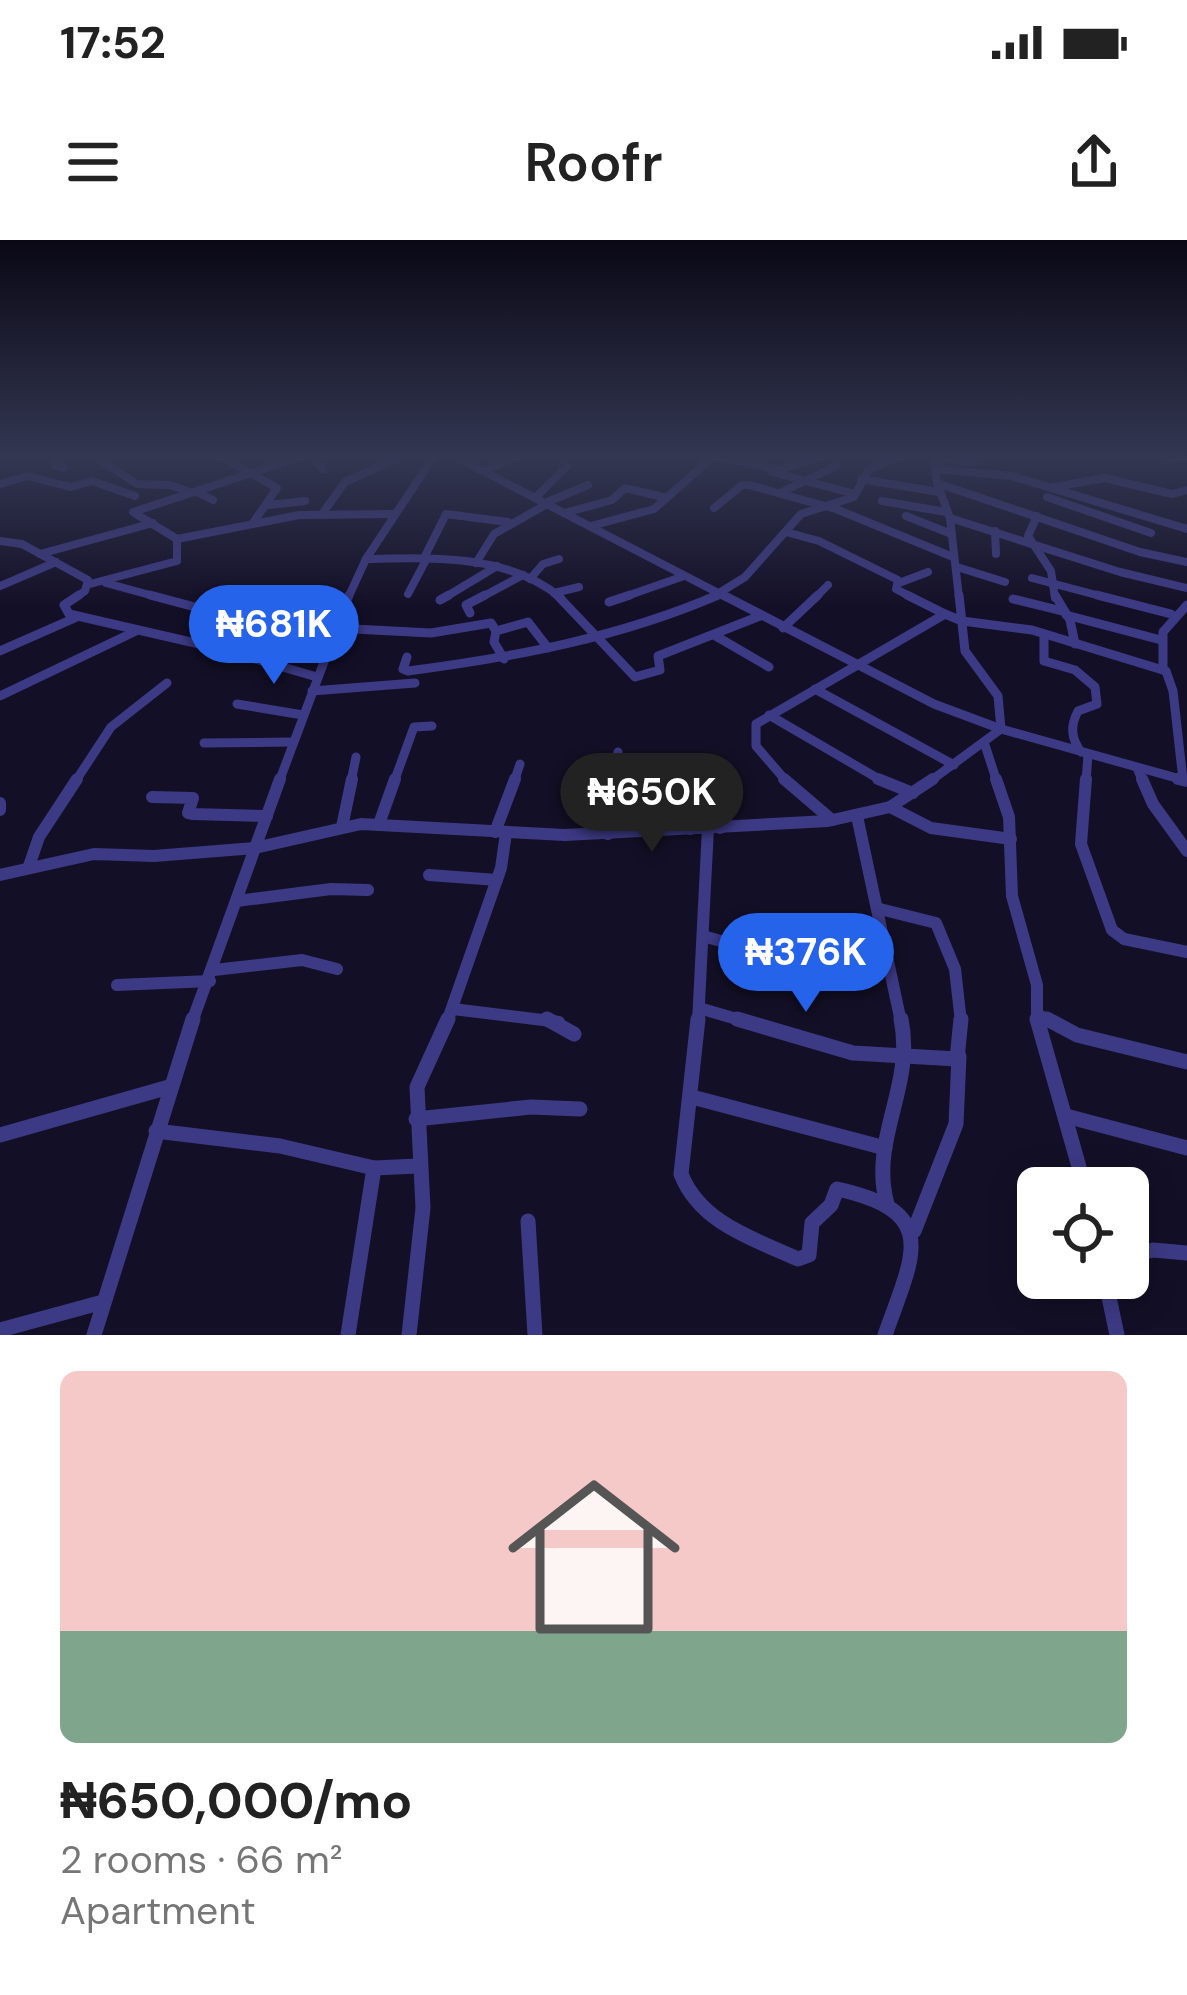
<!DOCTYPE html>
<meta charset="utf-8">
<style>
:root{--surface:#fff;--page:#f2f2f2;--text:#222;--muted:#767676;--line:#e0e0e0;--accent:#2563eb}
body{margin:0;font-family:"DM Sans",sans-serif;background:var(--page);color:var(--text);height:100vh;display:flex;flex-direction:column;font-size:45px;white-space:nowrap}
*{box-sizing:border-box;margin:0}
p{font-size:39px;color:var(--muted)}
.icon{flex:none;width:66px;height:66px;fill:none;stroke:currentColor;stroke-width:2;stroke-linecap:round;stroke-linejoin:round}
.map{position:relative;height:1095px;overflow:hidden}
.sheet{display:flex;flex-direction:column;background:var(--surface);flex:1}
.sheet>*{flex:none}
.tools{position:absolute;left:1017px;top:927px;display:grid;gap:24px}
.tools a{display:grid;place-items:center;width:132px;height:132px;border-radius:18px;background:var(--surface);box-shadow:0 6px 30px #0003;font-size:60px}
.price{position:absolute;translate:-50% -102px;padding:0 27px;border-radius:42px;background:var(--accent);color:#fff;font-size:39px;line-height:78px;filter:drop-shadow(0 3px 6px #0008)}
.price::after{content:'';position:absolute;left:50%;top:72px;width:36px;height:27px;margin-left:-18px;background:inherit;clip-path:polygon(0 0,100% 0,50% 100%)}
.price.on{background:#222;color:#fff}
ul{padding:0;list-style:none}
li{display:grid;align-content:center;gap:24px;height:636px;padding:0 60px}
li+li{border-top:3px solid var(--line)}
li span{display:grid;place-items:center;height:372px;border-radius:18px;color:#555}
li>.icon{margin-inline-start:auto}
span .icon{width:216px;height:216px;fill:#fffc;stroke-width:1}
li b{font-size:51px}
.status{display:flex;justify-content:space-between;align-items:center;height:84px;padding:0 60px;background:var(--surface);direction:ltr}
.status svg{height:33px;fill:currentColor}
header{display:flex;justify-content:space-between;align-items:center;height:156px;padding:0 60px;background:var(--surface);font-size:54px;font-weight:600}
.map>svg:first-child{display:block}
</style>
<div class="status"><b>17:52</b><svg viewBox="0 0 49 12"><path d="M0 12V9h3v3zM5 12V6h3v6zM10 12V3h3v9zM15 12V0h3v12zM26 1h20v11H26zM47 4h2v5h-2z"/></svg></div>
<header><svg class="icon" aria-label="menu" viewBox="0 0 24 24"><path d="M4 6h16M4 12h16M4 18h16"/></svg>Roofr<svg class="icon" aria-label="share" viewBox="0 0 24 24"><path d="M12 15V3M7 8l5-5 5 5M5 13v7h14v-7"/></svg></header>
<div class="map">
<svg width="1187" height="1095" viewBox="0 0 1187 1095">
<rect width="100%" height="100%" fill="#130f26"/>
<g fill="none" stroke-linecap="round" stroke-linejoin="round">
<g stroke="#3d3a85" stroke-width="8">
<path d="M55 216 54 225 64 228"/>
<path d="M94 216 137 244 170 245 190 252"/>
<path d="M220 216 277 248 253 283"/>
<path d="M310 216 323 229"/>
<path d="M454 216 728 358"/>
<path d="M711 216 775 229"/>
<path d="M826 216 772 232 855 254"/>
<path d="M934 216 974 223"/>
<path d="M934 216 937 243 950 278 959 358"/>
<path d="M1166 219 1187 218"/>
<path d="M935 229 1012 236 1187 289"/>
<path d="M484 231 518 216"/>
<path d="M861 239 939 252"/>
<path d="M937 243 1140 312 1187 322"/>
<path d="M0 244 28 236 70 247 92 241 135 256"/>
<path d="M1053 247 1105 238 1172 254 1187 250"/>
<path d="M197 252 213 260"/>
<path d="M780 253 836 226"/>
<path d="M1047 257 1151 293"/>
<path d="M535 258 567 226"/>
<path d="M882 261 946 272"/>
<path d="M545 263 588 245"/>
<path d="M269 265 305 261"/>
<path d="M714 268 742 245H749L836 269 953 317"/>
<path d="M564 273 612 260 625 248 663 257"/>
<path d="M322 274 345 242 400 217"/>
<path d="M906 276 949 293"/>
<path d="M1037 276 1028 296 1051 331 1055 358"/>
<path d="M950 278 1120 332 1187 348"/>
<path d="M591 286 654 269 714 216"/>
<path d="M995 291 996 314"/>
<path d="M786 292 819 301 898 340 896 349 913 358"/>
<path d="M177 299 299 275 394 274"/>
<path d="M0 301 22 304 88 340 85 351 75 358"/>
<path d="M40 314 153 283"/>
<path d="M424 318 446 274 508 282"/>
<path d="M366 319C431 318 507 313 561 358"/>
<path d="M476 323 494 294 547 264"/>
<path d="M957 327 1005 342"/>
<path d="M1032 338 1108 358"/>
<path d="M530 339 543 324 559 319"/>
<path d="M106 343 161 358"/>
<path d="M899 343 928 332"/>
<path d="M90 344 177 321V299L133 272 303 216"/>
<path d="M0 346 56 322"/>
<path d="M239 349 258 358"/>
<path d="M554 353 579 347"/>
<path d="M408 354 427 318"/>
<path d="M348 358 366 319 434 216"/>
<path d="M444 358 497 326"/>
<path d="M480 358 523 335"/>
<path d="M621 358 684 336"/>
<path d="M711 358 745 337 801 274 854 257 869 229 903 216"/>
<path d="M815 358 828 345"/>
</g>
<g stroke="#3d3a85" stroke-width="9">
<path d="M79 355 64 365 69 374 221 409 317 437"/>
<path d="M150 355 251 382"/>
<path d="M251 355 332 393"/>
<path d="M557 355 635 437 660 430 658 416 760 376"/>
<path d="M723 355 934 464 1001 489 1187 541"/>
<path d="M907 355 945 374"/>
<path d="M1055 355 1070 380 1075 404"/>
<path d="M1097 355 1171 374"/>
<path d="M1013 359 1062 371"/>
<path d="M440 360 449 355"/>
<path d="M609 362 630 355"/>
<path d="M470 373 466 365 485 355"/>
<path d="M1066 375 1161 400"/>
<path d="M334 388 431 393 491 383 496 391 528 382 548 408"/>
<path d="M783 388 818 355"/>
<path d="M496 391 494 402 504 419"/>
<path d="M1044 394V421L1075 430 1095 447 1097 464 1078 471C1070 486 1071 498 1081 512"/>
<path d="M714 395 769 427"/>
<path d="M0 411 77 377"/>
<path d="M407 417 403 429 408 431C515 417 618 398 718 355"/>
<path d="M1163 430V392L1187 365"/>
<path d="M815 449 954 525"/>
<path d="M312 451 415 443"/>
<path d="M0 456 136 391"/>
<path d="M237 464 303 475"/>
<path d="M769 475 884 542"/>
<path d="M204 503 292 502"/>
<path d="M985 505 997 542"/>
<path d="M1137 528 1143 542"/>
<path d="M693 537 695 542"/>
<path d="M75 542 111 487 167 443"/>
<path d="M279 542 349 355"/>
<path d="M351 542 356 517"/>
<path d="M394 542 414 487 432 486"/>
<path d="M514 542 520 524"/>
<path d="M610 542 618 512"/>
<path d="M787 542 756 506V484L945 374 962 381 1032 390 1166 431 1173 451 1183 540"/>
<path d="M929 542 1001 489 998 456 965 411 959 355"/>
<path d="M1086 542 1088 514"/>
</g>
<g stroke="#3d3a85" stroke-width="12">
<path d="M694 539 720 588"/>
<path d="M784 539 832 580"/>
<path d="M878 539 913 553"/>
<path d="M996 539 1009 577 1012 656 1037 745V782"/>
<path d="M1086 539 1081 604 1112 690 1124 699 1187 712"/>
<path d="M1142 539 1153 564 1187 611"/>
<path d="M1178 539 1187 541"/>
<path d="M670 545 690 589"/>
<path d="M152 557 193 558 188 573 192 574 267 576"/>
<path d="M0 563V570"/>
<path d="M890 567 931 588 1011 599"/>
<path d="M857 576 901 782"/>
<path d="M379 584 395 539"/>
<path d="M342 587 352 539"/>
<path d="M495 592 515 539"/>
<path d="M608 594 606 557 611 539"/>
<path d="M29 626 39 597 77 539"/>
<path d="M0 635 94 614 154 616 255 608 361 584 565 595 828 581 890 567 933 539"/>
<path d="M429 635 497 640"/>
<path d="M237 661 331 649 368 650"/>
<path d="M880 669 936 683 955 729 961 782"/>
<path d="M703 696 833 733"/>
<path d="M214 730 302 720 337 729"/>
<path d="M117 745 210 741"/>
<path d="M699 768 747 782"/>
<path d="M453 769 559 782"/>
<path d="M1037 774 1052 782"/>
<path d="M192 782 280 539"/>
<path d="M447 782 501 628 506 593"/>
<path d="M698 782 708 588"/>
</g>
<g stroke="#3d3a85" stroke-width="15">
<path d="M547 779 574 794"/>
<path d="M698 779 681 934C700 983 754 999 798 1019L809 1015 812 983 831 965 837 949C942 972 913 1015 885 1095"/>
<path d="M737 779 853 813 957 819 961 779"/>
<path d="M1037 779 1085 948"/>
<path d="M1047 779 1077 795 1187 822"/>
<path d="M692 857 885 908"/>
<path d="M1066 876 1187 908"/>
<path d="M416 879 531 867 580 869"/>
<path d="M156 891 280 906 374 928 418 926"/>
<path d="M0 895 169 847"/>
<path d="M887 964C869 899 915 847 901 779"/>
<path d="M528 981 535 1095"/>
<path d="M914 991 956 884 959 816"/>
<path d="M1128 1016 1153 1010 1187 1013"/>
<path d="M1105 1038 1117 1095"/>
<path d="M0 1090 103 1062"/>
<path d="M94 1095 193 779"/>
<path d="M348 1095 374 928"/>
<path d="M409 1095 423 968 417 847 448 779"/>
</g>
</g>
<linearGradient id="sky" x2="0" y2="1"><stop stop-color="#0a0815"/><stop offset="0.59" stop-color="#333752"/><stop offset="1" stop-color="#333752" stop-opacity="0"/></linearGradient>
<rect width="1187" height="369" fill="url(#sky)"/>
</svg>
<div class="tools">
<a><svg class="icon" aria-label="locate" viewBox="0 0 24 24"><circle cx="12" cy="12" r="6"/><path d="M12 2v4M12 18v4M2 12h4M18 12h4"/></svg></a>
</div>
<b class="price" style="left:274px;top:447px">₦681K</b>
<b class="price on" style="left:652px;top:615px">₦650K</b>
<b class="price" style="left:806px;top:775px">₦376K</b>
</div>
<section class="sheet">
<ul>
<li><span style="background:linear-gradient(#f6c9c9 70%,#7fa58c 0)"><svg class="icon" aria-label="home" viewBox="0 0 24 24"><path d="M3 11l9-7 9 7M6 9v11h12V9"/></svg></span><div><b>₦650,000/mo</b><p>2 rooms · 66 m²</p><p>Apartment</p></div></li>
</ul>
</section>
